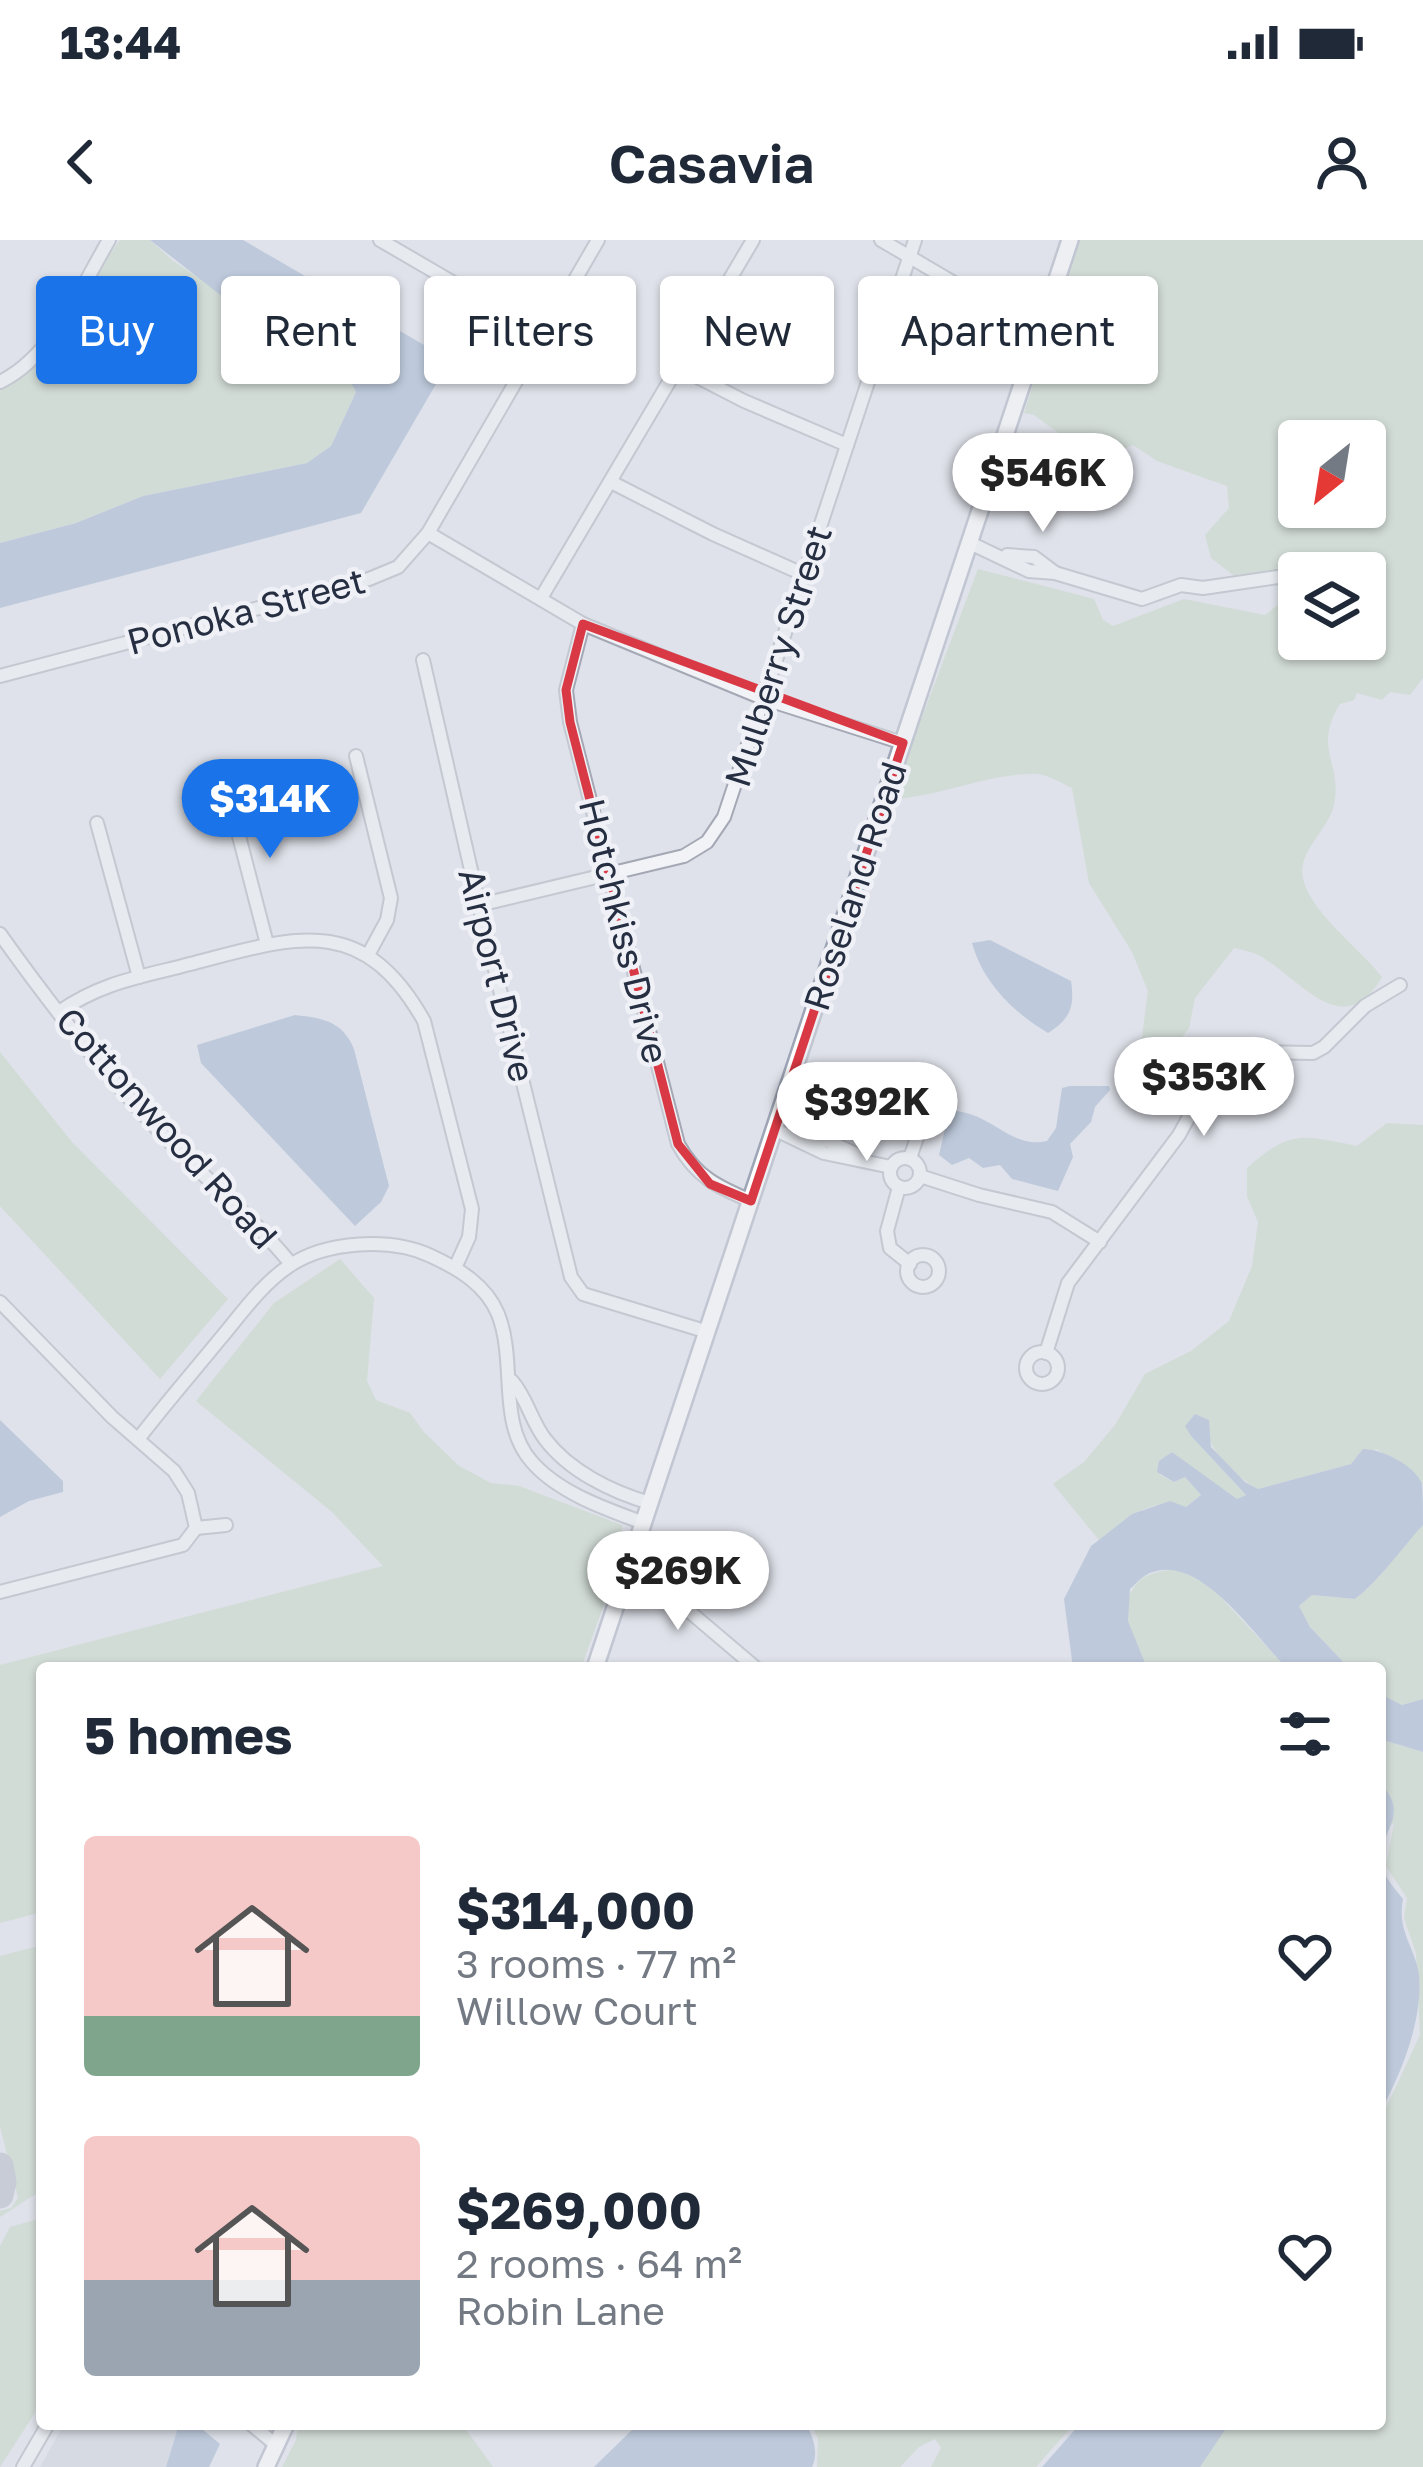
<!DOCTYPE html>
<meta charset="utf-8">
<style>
:root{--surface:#fff;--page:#f6f6f7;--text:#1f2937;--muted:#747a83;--accent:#1a73e8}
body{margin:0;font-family:"Golos Text",sans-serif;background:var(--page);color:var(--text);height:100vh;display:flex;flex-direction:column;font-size:45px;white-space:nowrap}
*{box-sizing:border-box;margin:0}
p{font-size:39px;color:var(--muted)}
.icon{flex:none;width:66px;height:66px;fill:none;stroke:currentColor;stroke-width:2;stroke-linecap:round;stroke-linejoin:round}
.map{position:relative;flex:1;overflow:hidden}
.drawer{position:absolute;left:36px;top:1422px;width:1350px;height:768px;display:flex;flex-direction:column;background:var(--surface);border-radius:12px;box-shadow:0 3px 9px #0004}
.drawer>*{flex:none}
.hud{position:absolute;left:36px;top:36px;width:1353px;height:108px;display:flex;gap:24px}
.needle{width:78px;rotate:210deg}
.tools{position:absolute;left:1278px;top:180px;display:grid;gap:24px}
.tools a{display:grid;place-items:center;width:108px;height:108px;border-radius:12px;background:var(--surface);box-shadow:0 3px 9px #0004;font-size:60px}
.price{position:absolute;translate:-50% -102px;padding:0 27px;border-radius:42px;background:#fff;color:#222;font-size:39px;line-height:78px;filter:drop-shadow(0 3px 6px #0008)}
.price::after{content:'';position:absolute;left:50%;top:72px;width:36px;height:27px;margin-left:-18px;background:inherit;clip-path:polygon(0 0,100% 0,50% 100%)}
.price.selected{background:var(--accent);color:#fff}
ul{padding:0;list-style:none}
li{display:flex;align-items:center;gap:36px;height:300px;padding:0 48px}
li span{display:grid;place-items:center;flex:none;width:336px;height:240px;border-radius:12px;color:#555}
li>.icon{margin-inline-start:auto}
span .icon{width:144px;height:144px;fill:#fffc;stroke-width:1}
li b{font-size:51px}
h2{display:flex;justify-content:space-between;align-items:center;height:144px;padding:0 48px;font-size:51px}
.chip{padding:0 42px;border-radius:12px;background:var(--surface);box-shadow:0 3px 9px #0004;font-size:42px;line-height:108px}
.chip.selected{background:var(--accent);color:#fff}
.status{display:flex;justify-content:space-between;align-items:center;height:84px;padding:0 60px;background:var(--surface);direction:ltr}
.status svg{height:33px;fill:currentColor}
header{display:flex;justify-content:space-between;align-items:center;height:156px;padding:0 48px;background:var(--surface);font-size:54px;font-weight:600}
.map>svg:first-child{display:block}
</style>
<div class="status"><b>13:44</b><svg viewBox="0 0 49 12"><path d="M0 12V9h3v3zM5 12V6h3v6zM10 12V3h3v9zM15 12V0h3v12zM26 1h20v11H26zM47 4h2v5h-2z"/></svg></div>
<header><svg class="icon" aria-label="back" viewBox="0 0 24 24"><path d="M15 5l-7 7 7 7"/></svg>Casavia<svg class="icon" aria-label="person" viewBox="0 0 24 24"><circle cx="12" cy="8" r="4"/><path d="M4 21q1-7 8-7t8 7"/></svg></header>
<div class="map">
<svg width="1423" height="2227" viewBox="0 0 1423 2227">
<rect width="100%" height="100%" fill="#dfe2ea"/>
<path fill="#cdd1dc" d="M64 2184H179L166 2227H40Z"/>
<g fill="#c3d4bf" fill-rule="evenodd">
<path d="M120 0H150L172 20 279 92 297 94 308 101 317 117 349 139 356 152 331 206 307 223 143 256 76 283 0 303V149C59 121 83 49 120 0Z"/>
<path d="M1078 0H1423V438L1410 455 1390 452 1382 460 1357 453 1354 460 1340 464C1312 509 1343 523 1334 565 1329 586 1308 603 1303 624 1294 661 1362 709 1382 737 1344 803 1302 741 1262 717 1254 712 1243 710 1234 708L1195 758 1189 788 1169 815 1139 820 1148 751 1132 712 1089 643 1072 548C1061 543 1047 534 1036 534 987 533 940 557 891 559L978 329 1094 359 1103 380 1113 386 1184 359 1265 375 1280 363 1289 344 1298 345 1299 340V399H1365V333C1318 333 1283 331 1237 338L1211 318 1205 295 1229 268 1227 246 1157 221 1133 205 1116 212 1087 214 1034 175 1024 173ZM1299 201H1365V267H1299Z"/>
<path d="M0 812 72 902 228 1059 160 1139 0 966Z"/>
<path d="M1387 883 1423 885V1245L1411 1230 1376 1209 1351 1224 1258 1249C1240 1239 1215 1218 1209 1197L1191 1196 1246 1255 1237 1260 1172 1212 1160 1235 1174 1242 1185 1237 1201 1255 1186 1267C1153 1255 1125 1280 1099 1300L1053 1244 1084 1222 1115 1185 1145 1134 1191 1111 1229 1081 1252 1026 1258 982 1247 956V928C1291 889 1302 895 1357 906Z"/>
<path d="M340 1019 374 1058 367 1141 376 1160 410 1173 424 1192 459 1226 491 1243 519 1246 622 1285 620 1320 581 1428H42V1672L0 1683V1425L383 1326 332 1272 196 1161 274 1063Z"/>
<path d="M1423 1285V1459L1402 1465 1380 1454V1428H1349L1310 1387 1298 1366 1312 1355 1355 1359C1382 1339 1399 1309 1423 1285Z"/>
<path d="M1177 1329 1210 1346 1287 1428H1144L1121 1377C1133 1341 1139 1333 1177 1329Z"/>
<path d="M1380 1499 1423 1512V2227H1160L1188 2184H1380V1881L1420 1795 1416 1713 1404 1678 1407 1658 1386 1626 1394 1583 1380 1592Z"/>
<path d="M42 1705V1950L0 1977V1971L11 1968 18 1958 0 1886V1716Z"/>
<path d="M42 1978V2162L0 2227V2006L10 1987Z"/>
<path d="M298 2184H462L493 2227H282L296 2200Z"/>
<path d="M812 2184H1074L1036 2227H931L941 2208 935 2199 919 2207 900 2227H817L818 2199Z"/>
</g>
<g fill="#97adcd">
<path d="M150 0H243L450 120 361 273 0 368V303L76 283 143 256 307 223 331 206 356 152 349 139 316 117 308 101 296 94 279 92 223 57Z"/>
<path d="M990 700 1071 741C1075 767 1070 779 1048 793 1013 772 983 743 972 703Z"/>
<path d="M295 775C323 778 342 781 354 809L389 946 381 962 355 986 201 823 197 805Z"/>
<path d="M1070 846H1109L1110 850 1095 867 1091 882 1070 904 1073 917 1058 951 1012 939 1000 925 983 928 969 918 952 925 939 915 946 885 956 871C994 875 1011 909 1047 901L1056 888 1062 848Z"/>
<path d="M1195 1174 1209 1180 1211 1207 1245 1242 1258 1249 1351 1224 1363 1209C1381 1209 1415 1225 1422 1244 1423 1254 1423 1274 1423 1285 1401 1309 1379 1341 1355 1359L1312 1355 1299 1366 1310 1387 1349 1428H1287C1255 1397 1202 1315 1153 1332 1144 1334 1137 1343 1130 1349L1128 1381 1147 1428H1073L1064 1359 1091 1306 1132 1274 1170 1261 1186 1267 1201 1255 1185 1237 1174 1242 1157 1232 1159 1221 1172 1212 1237 1259 1246 1255 1191 1196 1185 1186Z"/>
<path d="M0 1180 63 1241V1252L29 1261 0 1277Z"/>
<path d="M1380 1454 1402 1465 1423 1459V1512L1380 1499Z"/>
<path d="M1380 1544C1413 1575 1376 1592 1382 1626 1384 1637 1396 1650 1403 1659 1397 1692 1414 1705 1419 1734 1423 1779 1402 1833 1380 1872Z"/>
<path d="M179 2184H196L220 2204 209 2227H166Z"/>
<path d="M638 2184H806C813 2197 819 2213 812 2227H594Z"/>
<path d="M1080 2184H1229L1200 2227H1042Z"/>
</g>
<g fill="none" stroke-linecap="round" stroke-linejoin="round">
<path stroke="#abb1bf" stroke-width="27" d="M0 1926 3 1942 0 1955"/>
<g stroke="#a4a8b4" stroke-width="16">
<g id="minor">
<path d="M380 0 543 95"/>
<path d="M881 0 1039 93"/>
<path d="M678 127 744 161 847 205"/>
<path d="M0 142C53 116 80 49 109 0"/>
<path d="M611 242 713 294 805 335"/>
<path d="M428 293 583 384 765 459 903 503"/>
<path d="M970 303 1029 331 1055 333 1142 359 1181 345 1203 348 1278 337 1294 339"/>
<path d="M1007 315 1034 317 1054 332"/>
<path d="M541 358 753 0"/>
<path d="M583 384 566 450 570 482 678 904C696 937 718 947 751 961"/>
<path d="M423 420 479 665 571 1037 583 1054 708 1092"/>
<path d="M0 436 369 339 398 327 428 293 598 0"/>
<path d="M356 516 391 658 387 680 368 715"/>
<path d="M227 550 267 704"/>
<path d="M97 583 139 737"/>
<path d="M479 665 684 616 707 602 724 577 915 0"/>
<path d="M0 694C49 763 103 832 162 894 204 938 252 976 291 1024"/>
<path d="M59 772C102 742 141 737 190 724 294 697 362 671 424 781L472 969 469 997 455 1028"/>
<path d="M774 889 824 913 891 927"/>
<path d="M796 897 828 901 864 918"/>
<circle cx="905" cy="933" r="15"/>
<path d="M910 918 933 851"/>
<path d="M920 936 979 955 1052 972 1100 1002"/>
<path d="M899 947 887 991 890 1008 910 1024"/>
<circle cx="923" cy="1031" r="16"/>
<path d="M0 1062 112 1177 174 1231 188 1253 196 1288 183 1305 0 1352"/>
<circle cx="1042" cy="1128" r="16"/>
<path d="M1046 1113 1068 1043 1179 895 1210 838 1224 827 1263 812 1313 813 1324 807 1365 766 1400 745"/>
<path d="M512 1141C527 1158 531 1181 545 1199 569 1231 612 1252 650 1263"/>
<path d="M139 1198C165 1164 193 1132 220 1099 241 1074 262 1044 289 1026 326 1001 391 997 431 1016 459 1029 486 1045 498 1074 517 1122 497 1183 532 1222 559 1253 606 1269 644 1283"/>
<path d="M196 1288 226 1285"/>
<path d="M631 1322 756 1428"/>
<path d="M251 2184 276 2205"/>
<path d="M23 2227 48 2184"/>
</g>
</g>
<g stroke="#9da5b6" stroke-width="20">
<g id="major">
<path d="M595 1428 1070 0"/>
<path d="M266 2227 286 2184"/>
</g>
</g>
<use href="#minor" stroke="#f2f3f7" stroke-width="12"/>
<use href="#major" stroke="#fff" stroke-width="15"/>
</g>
<path d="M0 0H1423V2227H0ZM583 384 903 503 751 961 710 944 678 904 570 482 566 450Z" fill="#dfe2ea" fill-opacity=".55" fill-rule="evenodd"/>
<path fill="none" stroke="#d93944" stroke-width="9" stroke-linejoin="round" d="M583 384 903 503 751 961 710 944 678 904 570 482 566 450Z"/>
<g text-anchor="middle" stroke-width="9" stroke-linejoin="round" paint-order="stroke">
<g font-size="36" fill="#262e42" stroke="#eff1f7">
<text transform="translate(246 371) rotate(-15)" y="13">Ponoka Street</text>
<text transform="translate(778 416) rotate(-72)" y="13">Mulberry Street</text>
<text transform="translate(855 646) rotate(-72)" y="13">Roseland Road</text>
<text transform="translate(624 691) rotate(76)" y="13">Hotchkiss Drive</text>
<text transform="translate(497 735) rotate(76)" y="13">Airport Drive</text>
<text transform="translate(167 888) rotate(48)" y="13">Cottonwood Road</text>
</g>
</g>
</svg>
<div class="tools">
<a><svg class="needle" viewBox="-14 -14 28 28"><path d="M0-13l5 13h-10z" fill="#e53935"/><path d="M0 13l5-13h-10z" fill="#747a83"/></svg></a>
<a><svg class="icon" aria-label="layers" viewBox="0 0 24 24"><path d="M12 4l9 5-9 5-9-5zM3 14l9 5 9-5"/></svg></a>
</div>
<b class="price" style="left:1043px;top:295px">$546K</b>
<b class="price selected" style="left:270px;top:621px">$314K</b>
<b class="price" style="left:1204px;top:899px">$353K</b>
<b class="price" style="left:867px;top:924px">$392K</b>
<b class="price" style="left:678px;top:1393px">$269K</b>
<div class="hud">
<a class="chip selected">Buy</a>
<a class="chip">Rent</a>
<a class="chip">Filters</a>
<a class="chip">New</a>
<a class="chip">Apartment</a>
</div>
<section class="drawer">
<h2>5 homes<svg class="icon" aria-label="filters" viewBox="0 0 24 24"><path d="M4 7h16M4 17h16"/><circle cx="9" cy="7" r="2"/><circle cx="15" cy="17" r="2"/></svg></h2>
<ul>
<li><span style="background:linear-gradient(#f6c9c9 75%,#7fa58c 0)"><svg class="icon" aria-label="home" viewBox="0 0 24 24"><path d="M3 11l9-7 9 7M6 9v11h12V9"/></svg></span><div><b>$314,000</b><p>3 rooms · 77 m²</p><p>Willow Court</p></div><svg class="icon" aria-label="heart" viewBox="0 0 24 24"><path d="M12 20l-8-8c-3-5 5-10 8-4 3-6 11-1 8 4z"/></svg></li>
<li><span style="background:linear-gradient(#f6c9c9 60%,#9aa5b1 0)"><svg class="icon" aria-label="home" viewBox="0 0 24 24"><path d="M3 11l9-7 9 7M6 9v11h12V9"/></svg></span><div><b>$269,000</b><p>2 rooms · 64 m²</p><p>Robin Lane</p></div><svg class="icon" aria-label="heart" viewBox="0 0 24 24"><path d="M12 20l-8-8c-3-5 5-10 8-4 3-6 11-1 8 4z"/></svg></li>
</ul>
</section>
</div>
